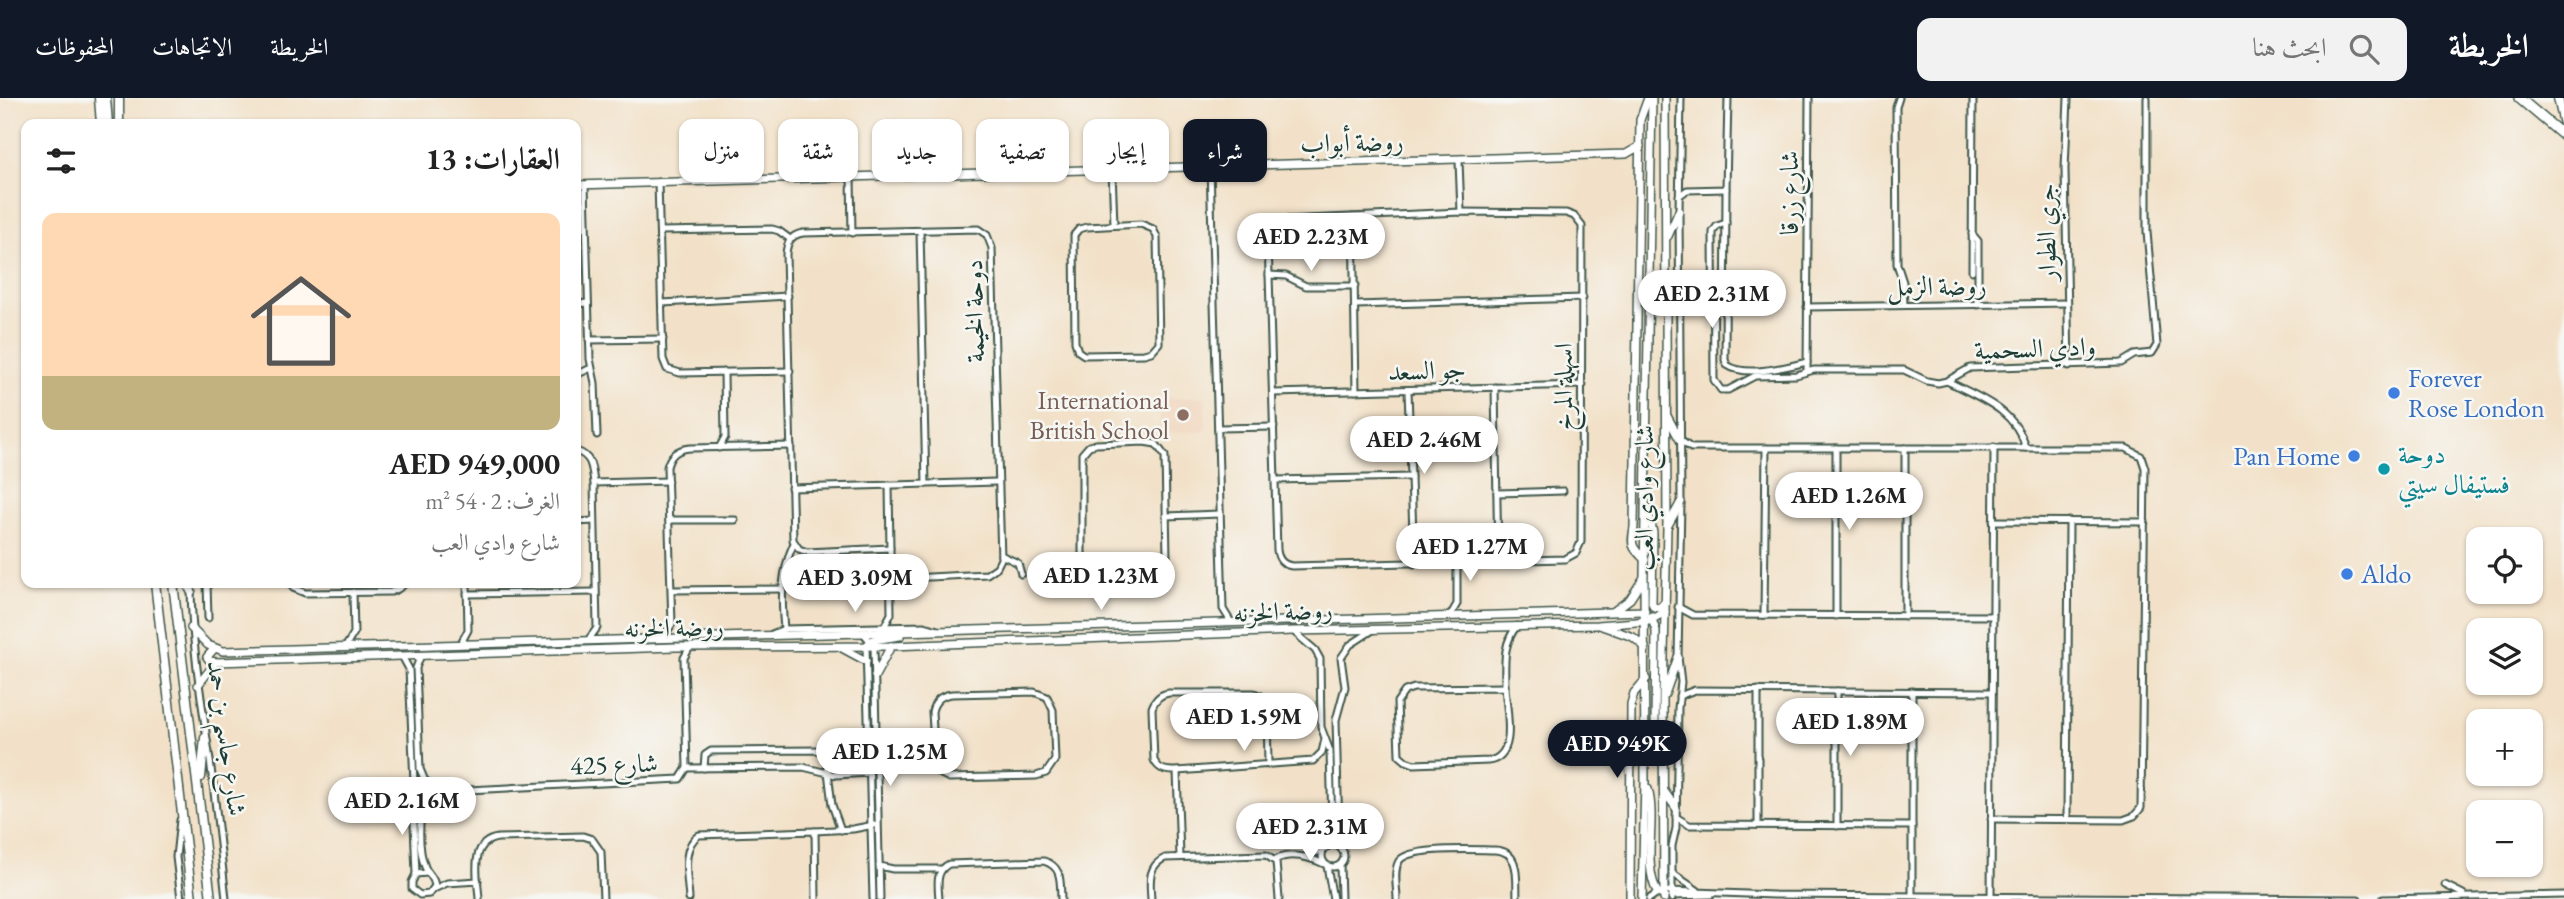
<!DOCTYPE html>
<html lang="ar">
<meta charset="utf-8">
<style>
:root{--surface:#fff;--page:#f2f2f2;--text:#222;--muted:#767676;--line:#e0e0e0;--accent:#111827}
body{margin:0;font-family:"EB Garamond",Amiri,serif;background:var(--page);color:var(--text);direction:rtl;height:100vh;display:flex;flex-direction:column;font-size:26px;white-space:nowrap}
*{box-sizing:border-box;margin:0}
p{font-size:23px;color:var(--muted)}
.icon{flex:none;width:38px;height:38px;fill:none;stroke:currentColor;stroke-width:2;stroke-linecap:round;stroke-linejoin:round}
.map{position:relative;flex:1;overflow:hidden;direction:ltr}
.sheet{position:absolute;left:21px;top:21px;width:560px;height:469px;display:flex;flex-direction:column;background:var(--surface);border-radius:14px;box-shadow:0 2px 5px #0004;direction:rtl}
.sheet>*{flex:none}
.banner{position:absolute;left:602px;top:21px;width:665px;height:63px;direction:rtl;display:flex;gap:14px}
.buttons{position:absolute;left:2466px;top:429px;display:grid;gap:14px}
.buttons a{display:grid;place-items:center;width:77px;height:77px;border-radius:14px;background:var(--surface);box-shadow:0 2px 5px #0004;font-size:35px}
.price{position:absolute;translate:-50% -60px;padding:0 16px;border-radius:24px;background:#fff;color:#222;font-size:23px;line-height:46px;filter:drop-shadow(0 2px 4px #0008)}
.price::after{content:'';position:absolute;left:50%;top:42px;width:21px;height:16px;margin-left:-10px;background:inherit;clip-path:polygon(0 0,100% 0,50% 100%)}
.price.active{background:var(--accent);color:#fff}
ul{padding:0;list-style:none}
li{display:grid;align-content:center;gap:14px;height:371px;padding:0 21px}
li+li{border-top:2px solid var(--line)}
li span{display:grid;place-items:center;height:217px;border-radius:14px;color:#555}
li>.icon{margin-inline-start:auto}
span .icon{width:126px;height:126px;fill:#fffc;stroke-width:1}
li b{font-size:30px}
h2{display:flex;justify-content:space-between;align-items:center;height:84px;padding:0 21px;font-size:30px}
.pill{padding:0 24px;border-radius:14px;background:var(--surface);box-shadow:0 2px 5px #0004;font-size:24px;line-height:63px}
.pill.active{background:var(--accent);color:#fff}
header{display:flex;align-items:center;gap:42px;box-sizing:border-box;height:98px;padding:0 35px;background:var(--accent);color:#fff}
header strong{font-size:33px}
nav{display:flex;gap:38px;margin-inline-start:auto;font-size:24px}
.search{width:490px;height:63px;background:var(--page);display:flex;align-items:center;gap:18px;box-sizing:border-box;padding:0 24px;border-radius:14px;color:var(--muted);font-size:26px}
.map>svg:first-child{display:block}
</style>
<header>
<strong>الخريطة</strong>
<div class="search"><svg class="icon" aria-label="search" viewBox="0 0 24 24"><circle cx="10" cy="10" r="6"/><path d="M15 15l6 6"/></svg>ابحث هنا</div>
<nav><a>الخريطة</a><a>الاتجاهات</a><a>المحفوظات</a></nav>
</header>
<div class="map">
<svg width="2564" height="801" viewBox="0 0 2564 801">
<rect width="100%" height="100%" fill="#f6f6f2"/>
<filter id="ink" filterUnits="userSpaceOnUse"><feTurbulence type="fractalNoise" baseFrequency=".0143" numOctaves="2"/><feDisplacementMap in="SourceGraphic" scale="14" xChannelSelector="R" yChannelSelector="G"/><feConvolveMatrix kernelMatrix="1 2 1 2 8 2 1 2 1" color-interpolation-filters="sRGB"/></filter>
<filter id="wash" filterUnits="userSpaceOnUse"><feTurbulence type="fractalNoise" baseFrequency=".00686" numOctaves="4" result="noise"/><feDisplacementMap in="SourceGraphic" scale="28" xChannelSelector="R" yChannelSelector="G"/><feGaussianBlur stdDeviation="1.57" result="paint"/><feColorMatrix in="noise" values="0 0 0 0 0 0 0 0 0 0 0 0 0 0 0 0 0 1.4 0 .05"/><feComposite in="paint" operator="in"/></filter>
<g filter="url(#wash)">
<rect width="100%" height="100%" fill="#f2e1c8"/>
<path fill="#f0d5bc" d="M1205 299 1206 333 1160 335 1159 300Z"/>
</g>
<g filter="url(#ink)">
<g fill="none" stroke-linecap="round" stroke-linejoin="round">
<g stroke="#3f564a" stroke-width="9">
<g id="minor">
<path d="M1899 0 1896 9 1897 166 1903 184 1904 207"/>
<path d="M2068 0 2065 71 2069 268"/>
<path d="M1459 63 1461 114"/>
<path d="M1210 69 1223 511 1231 524"/>
<path d="M1112 72 1114 127"/>
<path d="M851 80 852 135"/>
<path d="M658 84 663 261 667 271 680 275 790 273"/>
<path d="M585 87 590 261 595 285 597 337"/>
<path d="M1726 91 1725 262 1727 267C1746 280 1786 269 1807 264"/>
<path d="M1679 98 1687 92 1726 91 1728 0"/>
<path d="M1461 114 1566 115 1574 118 1582 128 1581 444 1576 455 1565 461 1292 468C1283 467 1278 461 1277 452L1268 142 1270 131 1283 122Z"/>
<path d="M1353 119 1356 293"/>
<path d="M1726 125 1717 128 1713 134 1714 282 1721 292H1728L1755 278 1796 277 1814 272H1904L1927 283 1938 285 1947 283 1970 270 2121 265 2134 257 2152 255 2157 247 2147 134V0"/>
<path d="M1141 126 1153 131 1157 139 1159 245 1151 254 1144 256 1084 257 1078 253 1075 244 1074 137 1079 131 1087 129Z"/>
<path d="M660 133 772 131 779 133 790 141"/>
<path d="M920 133 926 386"/>
<path d="M1972 136 1978 143V207"/>
<path d="M1972 173 1973 0"/>
<path d="M1269 177 1286 178 1306 188H1355"/>
<path d="M662 205 788 198"/>
<path d="M576 206 588 205"/>
<path d="M1356 207 1583 200"/>
<path d="M1807 209 2067 205"/>
<path d="M589 242 663 241"/>
<path d="M1807 273 1809 0"/>
<path d="M576 277 591 270"/>
<path d="M1947 283C1980 300 2015 311 2026 350"/>
<path d="M1495 289 1498 463"/>
<path d="M1408 292 1414 466"/>
<path d="M1273 295 1583 287"/>
<path d="M1218 330 1274 329"/>
<path d="M1680 342 1691 350H2126L2141 358 2145 370 2141 710 2134 718 2123 722 1991 721"/>
<path d="M1144 344 1156 346 1165 358 1167 459 1160 469 1153 472C1131 474 1088 485 1082 455V356L1089 348 1096 346Z"/>
<path d="M719 350 725 339 724 274"/>
<path d="M1905 350V518"/>
<path d="M576 353C592 358 592 370 594 385L597 530 589 541"/>
<path d="M1275 382 1411 379"/>
<path d="M594 385 668 383"/>
<path d="M791 390 997 384"/>
<path d="M1497 395 1563 393"/>
<path d="M1166 418 1220 416"/>
<path d="M669 422H735"/>
<path d="M1993 423 2145 424"/>
<path d="M576 424 594 423"/>
<path d="M890 450 807 454 799 451 793 442 786 156C787 144 791 137 803 135L978 131 987 137 992 150 1001 461 997 469 987 476 891 481"/>
<path d="M1001 457 1018 465 1021 476"/>
<path d="M207 485 208 520"/>
<path d="M290 485 293 490 305 495 391 494 398 491 406 485"/>
<path d="M191 491C192 549 202 605 210 662 216 708 221 755 226 801"/>
<path d="M672 492 783 491"/>
<path d="M467 496 595 494"/>
<path d="M1678 509 1693 517 1993 518"/>
<path d="M1764 517 1766 350"/>
<path d="M1450 518 1457 506V465"/>
<path d="M1836 518V350"/>
<path d="M884 529 891 516 889 387"/>
<path d="M784 531C781 501 781 473 794 445"/>
<path d="M1293 533 1315 552 1320 561 1321 629 1330 653 1332 728 1327 748"/>
<path d="M772 536 784 531 924 528 938 532"/>
<path d="M864 536 874 548 880 801"/>
<path d="M664 539 672 526 667 369C670 357 677 351 690 350L791 348"/>
<path d="M461 545 468 532 467 485"/>
<path d="M346 548 354 535 353 494"/>
<path d="M866 548 873 801"/>
<path d="M421 557 416 570 420 671 425 683"/>
<path d="M402 558 409 571 414 685"/>
<path d="M1505 589C1506 611 1519 659 1488 663L1414 666 1406 663 1399 657 1397 604 1405 593 1414 590Z"/>
<path d="M1505 589C1505 567 1502 546 1517 528"/>
<path d="M1034 594 1047 599 1053 612 1055 662 1046 675 1036 678 949 680 939 675 935 665 932 614C934 603 941 597 952 596Z"/>
<path d="M1679 598 1695 592 1992 594"/>
<path d="M873 640 902 641"/>
<path d="M874 644 934 640"/>
<path d="M1268 667 1267 608 1261 598 1254 595H1169C1160 596 1155 601 1152 610L1154 662C1159 673 1167 673 1177 673L1313 663 1322 654 1325 641"/>
<path d="M687 670 803 669 836 677 869 675"/>
<path d="M704 670 705 657 711 653 821 652 826 657 832 707 841 732"/>
<path d="M1177 673 1180 759"/>
<circle cx="421" cy="693" r="11"/>
<path d="M431 689 468 692 680 681 687 670 684 560 690 549"/>
<path d="M430 700 437 697 465 692"/>
<path d="M413 701 416 776"/>
<path d="M425 703C418 720 418 752 425 769 428 777 434 778 435 788L429 796 420 797 412 791V784L416 776 427 775"/>
<path d="M1676 719 1689 727 1912 728"/>
<path d="M2067 721 2069 423"/>
<path d="M180 722 176 759 181 801"/>
<path d="M1758 727V592"/>
<path d="M1837 728V593"/>
<path d="M815 733 853 731 874 727"/>
<circle cx="1333" cy="758" r="11"/>
<path d="M1342 752 1339 734 1336 622 1345 589 1341 560 1350 547 1373 532"/>
<path d="M1305 759 1323 752"/>
<path d="M1275 762C1290 754 1309 759 1324 766"/>
<path d="M1340 767 1341 801"/>
<path d="M879 768 893 771H941"/>
<path d="M1327 768 1333 801"/>
<path d="M1672 775 1697 792"/>
<path d="M2445 787 2463 796"/>
<path d="M434 791 447 785 478 783"/>
<path d="M1669 793 1773 797 2358 801"/>
<path d="M1912 797V593"/>
<path d="M1672 798 1711 797"/>
<path d="M1991 798 1994 349"/>
<path d="M479 801C478 780 468 744 498 740L583 738 592 741 601 754 603 801"/>
<path d="M689 801C688 781 680 749 699 737L815 733 816 801"/>
<path d="M939 801C938 787 935 773 949 766L1044 763C1063 769 1060 784 1061 801"/>
<path d="M1151 801C1150 785 1147 768 1165 760L1266 757 1276 764 1279 801"/>
<path d="M1397 801C1397 790 1393 773 1399 763 1409 748 1476 752 1495 752 1521 753 1516 781 1517 801"/>
<path d="M1649 801 1659 794"/>
<path d="M1672 801V748L1676 730 1678 610 1681 584 1678 559 1681 404 1679 113 1681 0"/>
<path d="M2383 801 2564 797"/>
</g>
</g>
<g stroke="#3f564a" stroke-width="10">
<g id="tertiary">
<path d="M576 87 1626 56 1640 48"/>
<path d="M1668 138 1679 113"/>
<path d="M1667 318 1680 342"/>
<path d="M1648 410 1653 435 1652 505 1654 509 1659 510 1665 504"/>
<path d="M1667 429 1681 404"/>
<path d="M1645 462C1631 448 1631 448 1634 429L1640 22 1648 0"/>
<path d="M1614 513 1630 501 1643 481"/>
<path d="M1651 518 1656 533 1655 627 1661 655"/>
<path d="M1602 528 1633 539 1645 549"/>
<path d="M191 530 208 547 223 553 1645 513"/>
<path d="M866 548 873 542 900 538"/>
<path d="M840 549 866 563"/>
<path d="M214 551 207 559 210 563 216 564"/>
<path d="M875 578 891 548"/>
<path d="M198 587 216 564 675 549 891 548 1293 533 1598 527 1649 523 1665 514"/>
<path d="M1665 596 1678 559"/>
<path d="M1648 691C1657 724 1642 763 1657 794L1664 798"/>
<path d="M1664 693 1676 710"/>
<path d="M1630 801 1631 606 1634 595 1646 581"/>
<path d="M1642 801 1645 684 1644 477 1652 0"/>
<path d="M1664 801 1663 600 1667 430 1665 0"/>
</g>
</g>
<g stroke="#3f564a" stroke-width="11">
<g id="secondary">
<path d="M99 0 101 26"/>
<path d="M106 0 108 26"/>
<path d="M119 0V26"/>
<path d="M2558 0 2564 26"/>
<path d="M155 485 192 801"/>
<path d="M173 485 211 801"/>
<path d="M187 485 191 493"/>
<path d="M201 679 205 640"/>
</g>
</g>
<g stroke="#3f564a" stroke-width="12">
<path id="primary" d="M2519 0 2564 38"/>
</g>
<use href="#minor" stroke="#fff" stroke-width="5"/>
<use href="#tertiary" stroke="#fff" stroke-width="7"/>
<use href="#secondary" stroke="#fff" stroke-width="8"/>
<use href="#primary" stroke="#fff" stroke-width="9"/>
</g>
</g>
<g fill="#3f7fe0" stroke="#f6f6f2" stroke-width="2.5">
<circle cx="2394" cy="295" r="7"/>
<circle cx="2354" cy="358" r="7"/>
<circle cx="2347" cy="476" r="7"/>
</g>
<circle fill="#8d6e63" stroke="#f6f6f2" stroke-width="2.5" cx="1183" cy="317" r="7"/>
<circle fill="#0f9aa8" stroke="#f6f6f2" stroke-width="2.5" cx="2384" cy="371" r="7"/>
<g text-anchor="middle" stroke-width="5" stroke-linejoin="round" paint-order="stroke">
<g font-size="26" fill="#1f3d34" stroke="#f6f6f2">
<text transform="translate(1352 44) rotate(-1)" y="9">روضة أبواب</text>
<text transform="translate(1789 95) rotate(-90)" y="9">شارع زرقا</text>
<text transform="translate(2046 134) rotate(-91)" y="9">جري الطوار</text>
<text transform="translate(1937 188) rotate(-1)" y="9">روضة الزمل</text>
<text transform="translate(974 213) rotate(-91)" y="9">دوحة الخيمة</text>
<text transform="translate(2035 250) rotate(-2)" y="9">وادي السحمية</text>
<text transform="translate(1427 272) rotate(-2)" y="9">جو السعد</text>
<text transform="translate(1563 289) rotate(-90)" y="9">اسهلة المرخ</text>
<text transform="translate(1644 400) rotate(-90)" y="9">شارع وادي العب</text>
<text transform="translate(1283 513) rotate(-2)" y="9">روضة الخزنه</text>
<text transform="translate(674 529) rotate(-1)" y="9">روضة الخزنه</text>
<text transform="translate(227 640) rotate(82)" y="9">شارع جاسم بن حمد</text>
<text transform="translate(614 666) rotate(-2)" y="9">شارع 425</text>
</g>
<g font-size="26" fill="#366cbe" stroke="#f6f6f2" text-anchor="start">
<text x="2408" y="289">Forever<tspan x="2408" dy="30">Rose London</tspan></text>
<text x="2340" y="367" text-anchor="end">Pan Home</text>
<text x="2361" y="485">Aldo</text>
</g>
<g font-size="26" fill="#785e54" stroke="#f6f6f2" text-anchor="end">
<text x="1169" y="311">International<tspan x="1169" dy="30">British School</tspan></text>
</g>
<g font-size="26" fill="#0d838f" stroke="#f6f6f2" text-anchor="start">
<text x="2398" y="365">دوحة<tspan x="2398" dy="30">فستيفال سيتي</tspan></text>
</g>
</g>
</svg>
<div class="buttons">
<a><svg class="icon" aria-label="locate" viewBox="0 0 24 24"><circle cx="12" cy="12" r="6"/><path d="M12 2v4M12 18v4M2 12h4M18 12h4"/></svg></a>
<a><svg class="icon" aria-label="layers" viewBox="0 0 24 24"><path d="M12 4l9 5-9 5-9-5zM3 14l9 5 9-5"/></svg></a>
<a>+</a>
<a>−</a>
</div>
<b class="price" style="left:1311px;top:175px">AED 2.23M</b>
<b class="price" style="left:1712px;top:232px">AED 2.31M</b>
<b class="price" style="left:1424px;top:378px">AED 2.46M</b>
<b class="price" style="left:1849px;top:434px">AED 1.26M</b>
<b class="price" style="left:1470px;top:485px">AED 1.27M</b>
<b class="price" style="left:1101px;top:514px">AED 1.23M</b>
<b class="price" style="left:855px;top:516px">AED 3.09M</b>
<b class="price" style="left:1244px;top:655px">AED 1.59M</b>
<b class="price" style="left:1850px;top:660px">AED 1.89M</b>
<b class="price active" style="left:1617px;top:682px">AED 949K</b>
<b class="price" style="left:890px;top:690px">AED 1.25M</b>
<b class="price" style="left:402px;top:739px">AED 2.16M</b>
<b class="price" style="left:1310px;top:765px">AED 2.31M</b>
<div class="banner">
<a class="pill active">شراء</a>
<a class="pill">إيجار</a>
<a class="pill">تصفية</a>
<a class="pill">جديد</a>
<a class="pill">شقة</a>
<a class="pill">منزل</a>
</div>
<section class="sheet">
<h2>العقارات: 13<svg class="icon" aria-label="filters" viewBox="0 0 24 24"><path d="M4 7h16M4 17h16"/><circle cx="9" cy="7" r="2"/><circle cx="15" cy="17" r="2"/></svg></h2>
<ul>
<li><span style="background:linear-gradient(#ffd9b3 75%,#c2b280 0)"><svg class="icon" aria-label="home" viewBox="0 0 24 24"><path d="M3 11l9-7 9 7M6 9v11h12V9"/></svg></span><div><b>AED 949,000</b><p>الغرف: 2 · 54 m²</p><p>شارع وادي العب</p></div></li>
</ul>
</section>
</div>
